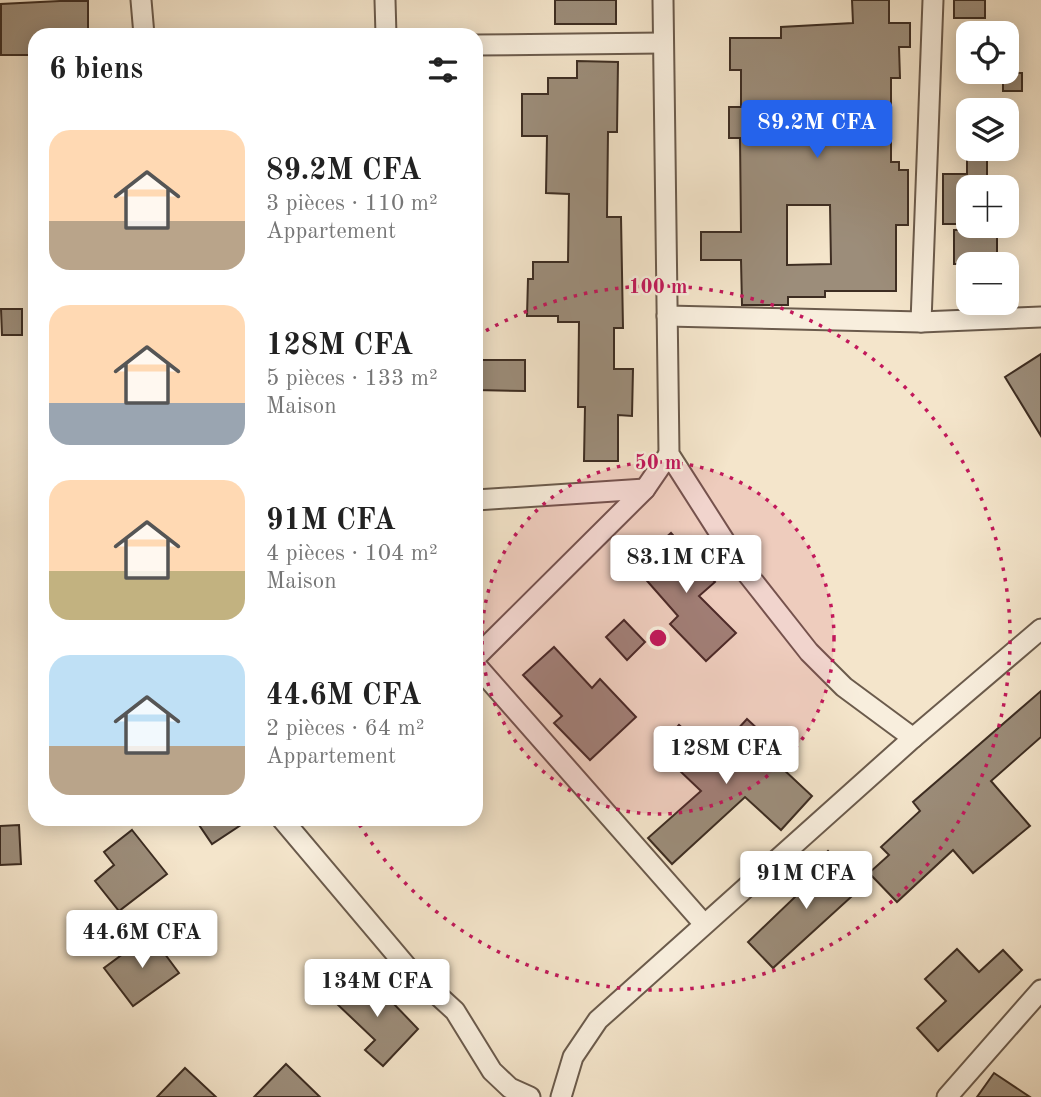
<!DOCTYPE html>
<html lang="fr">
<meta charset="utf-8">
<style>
:root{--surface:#fff;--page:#f6f6f6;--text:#222;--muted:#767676;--accent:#2563eb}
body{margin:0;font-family:"Old Standard TT",serif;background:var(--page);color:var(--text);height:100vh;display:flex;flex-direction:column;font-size:26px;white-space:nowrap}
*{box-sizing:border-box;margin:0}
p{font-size:23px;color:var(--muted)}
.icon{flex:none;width:38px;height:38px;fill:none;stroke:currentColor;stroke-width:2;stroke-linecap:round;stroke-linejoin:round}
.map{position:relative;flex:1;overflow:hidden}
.side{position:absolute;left:28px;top:28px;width:455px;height:798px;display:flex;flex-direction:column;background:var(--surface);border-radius:21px;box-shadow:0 4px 18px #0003}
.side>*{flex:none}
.controls{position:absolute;left:956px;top:21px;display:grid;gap:14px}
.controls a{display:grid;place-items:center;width:63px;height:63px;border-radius:14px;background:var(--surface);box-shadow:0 4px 18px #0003;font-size:35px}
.price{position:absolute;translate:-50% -60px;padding:0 16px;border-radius:7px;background:#fff;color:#222;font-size:23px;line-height:46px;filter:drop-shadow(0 2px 4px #0008)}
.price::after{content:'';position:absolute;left:50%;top:42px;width:21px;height:16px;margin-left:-10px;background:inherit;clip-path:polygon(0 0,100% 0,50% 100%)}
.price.active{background:var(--accent);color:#fff}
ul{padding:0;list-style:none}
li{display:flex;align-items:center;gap:21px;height:175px;padding:0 21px}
li span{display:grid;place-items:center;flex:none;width:196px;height:140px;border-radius:21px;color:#555}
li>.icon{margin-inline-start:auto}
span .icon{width:84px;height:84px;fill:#fffc;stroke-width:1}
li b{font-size:30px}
h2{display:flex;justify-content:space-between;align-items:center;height:84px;padding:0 21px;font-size:30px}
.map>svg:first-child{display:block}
</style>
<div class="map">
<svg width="1041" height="1097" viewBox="0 0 1041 1097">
<rect width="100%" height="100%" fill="#f4e5cb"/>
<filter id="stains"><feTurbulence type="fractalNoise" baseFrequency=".00286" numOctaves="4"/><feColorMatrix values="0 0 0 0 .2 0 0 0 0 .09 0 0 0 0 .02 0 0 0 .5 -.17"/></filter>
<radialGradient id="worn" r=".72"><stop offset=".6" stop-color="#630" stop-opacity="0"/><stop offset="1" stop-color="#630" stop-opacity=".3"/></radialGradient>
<g fill="#9c8d7a" stroke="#3d2d22" stroke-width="2" fill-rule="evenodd">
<rect x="555" y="0" width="61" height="24"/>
<path d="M852 0H889V23H910V47H899L900 78H891V162H899V170H908V225H896V291H825V297H788V305H742L741 260H701V232H741L740 138H729V107H741V70H730V38H781V27L853 23ZM787 205H830L831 264 787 265Z"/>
<rect x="954" y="0" width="31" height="18"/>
<path d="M60 1H88V35H35V55H1V4Z"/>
<path d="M577 61 618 62 617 132H608L607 217H621L623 328H614V369H633L632 416 618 415V461H584L585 407H578L579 322H558V316H527L528 279H533V262H568L569 194 546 193 547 136H522V94H548V78H577Z"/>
<rect x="1003" y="73" width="19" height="18"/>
<path d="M967 149H987V187H968V224H943V174H967Z"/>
<path d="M997 229V264H954V230Z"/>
<path d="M1 309H22V335H2Z"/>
<path d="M1041 354V436L1005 377Z"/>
<path d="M476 360H525V391L476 390Z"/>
<path d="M671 533 715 582 699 596 736 633 706 661 670 624 678 616 634 566Z"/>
<path d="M624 620 645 642 627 660 606 637Z"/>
<path d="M554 647 592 688 600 679 636 717 590 760 554 723 562 716 523 675Z"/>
<path d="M1041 691V737L991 781 1030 826 973 873 953 850 897 902 869 873 889 855 881 847 920 811 913 802Z"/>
<path d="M747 719 775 745 767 754 812 796 781 830 745 797 672 864 648 838 701 791 657 749 679 725 713 756Z"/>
<path d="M195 819H250L212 844Z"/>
<path d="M19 825 21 864 0 865V826Z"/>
<path d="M132 830 167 874 119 911 95 881 114 865 104 852Z"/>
<path d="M828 851 862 887 773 968 748 942 820 873 813 866Z"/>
<path d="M150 934 179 973 133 1006 104 968Z"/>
<path d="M957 949 979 972 1003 950 1022 970 938 1051 917 1028 946 1001 925 979Z"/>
<path d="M364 973 418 1029 383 1066 365 1050 375 1040 336 1003Z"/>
<path d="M286 1064 320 1097H254Z"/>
<path d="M185 1068 216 1097H157Z"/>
<path d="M994 1073 1030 1097H977Z"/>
</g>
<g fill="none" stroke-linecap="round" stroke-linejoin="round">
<g stroke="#6b5b4c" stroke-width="23">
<g id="minor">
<path d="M141 0 144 35"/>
<path d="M385 0 386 35"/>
<path d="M663 0 669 454 738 562 809 652 844 687 913 738"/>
<path d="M476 45 662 43"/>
<path d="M667 316 921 322 1041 317"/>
<path d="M921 322 933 0"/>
<path d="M476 500 645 489"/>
<path d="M476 657 645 489 669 454"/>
<path d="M476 665 704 924"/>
<path d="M282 819 407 967 455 1011 492 1071 510 1088 530 1097"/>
<path d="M561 1097 573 1057 598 1020 913 738 1041 629"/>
<path d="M947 1097 1041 990"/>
</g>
</g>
<use href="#minor" stroke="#f8eedd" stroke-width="19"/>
</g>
<circle cx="658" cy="638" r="176" fill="#c2185b" fill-opacity=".12"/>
<g fill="none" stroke="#c2185b" stroke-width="3.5" stroke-dasharray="3.5 7">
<circle cx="658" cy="638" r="176"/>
<path d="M477 336A352 352 0 1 1 356 819"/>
</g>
<circle cx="658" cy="638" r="10" fill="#c2185b" stroke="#f8eedd" stroke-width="3.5"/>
<g font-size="21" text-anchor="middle" font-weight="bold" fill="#c2185b" stroke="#f8eedd" stroke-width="5" stroke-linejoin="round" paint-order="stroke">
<text x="658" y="293">100 m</text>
<text x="658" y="469">50 m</text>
</g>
<rect width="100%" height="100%" filter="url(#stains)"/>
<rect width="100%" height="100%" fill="url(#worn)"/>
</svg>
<div class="controls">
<a><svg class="icon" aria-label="locate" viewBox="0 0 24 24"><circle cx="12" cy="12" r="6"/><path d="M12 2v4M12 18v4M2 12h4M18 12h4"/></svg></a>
<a><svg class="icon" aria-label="layers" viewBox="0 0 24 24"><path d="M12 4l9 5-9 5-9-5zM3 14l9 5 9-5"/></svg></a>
<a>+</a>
<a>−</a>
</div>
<b class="price active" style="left:817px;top:160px">89.2M CFA</b>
<b class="price" style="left:686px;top:595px">83.1M CFA</b>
<b class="price" style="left:726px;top:786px">128M CFA</b>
<b class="price" style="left:806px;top:911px">91M CFA</b>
<b class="price" style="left:142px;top:970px">44.6M CFA</b>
<b class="price" style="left:377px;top:1019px">134M CFA</b>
<section class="side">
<h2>6 biens<svg class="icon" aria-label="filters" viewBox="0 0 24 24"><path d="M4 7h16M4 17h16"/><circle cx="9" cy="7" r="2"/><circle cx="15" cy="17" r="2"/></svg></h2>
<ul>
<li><span style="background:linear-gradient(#ffd9b3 65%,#b9a48a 0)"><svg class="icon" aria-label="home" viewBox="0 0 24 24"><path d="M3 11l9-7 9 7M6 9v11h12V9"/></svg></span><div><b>89.2M CFA</b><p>3 pièces · 110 m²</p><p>Appartement</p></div></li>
<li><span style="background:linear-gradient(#ffd9b3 70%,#9aa5b1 0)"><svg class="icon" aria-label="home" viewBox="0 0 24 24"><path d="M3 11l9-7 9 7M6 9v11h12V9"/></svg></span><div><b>128M CFA</b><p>5 pièces · 133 m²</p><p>Maison</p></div></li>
<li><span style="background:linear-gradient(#ffd9b3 65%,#c2b280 0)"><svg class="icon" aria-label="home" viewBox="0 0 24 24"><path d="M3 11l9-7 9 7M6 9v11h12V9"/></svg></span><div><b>91M CFA</b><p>4 pièces · 104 m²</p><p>Maison</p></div></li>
<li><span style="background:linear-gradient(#bfe0f5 65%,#b9a48a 0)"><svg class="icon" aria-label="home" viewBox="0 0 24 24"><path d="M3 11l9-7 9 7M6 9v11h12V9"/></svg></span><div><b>44.6M CFA</b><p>2 pièces · 64 m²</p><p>Appartement</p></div></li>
</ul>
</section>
</div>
